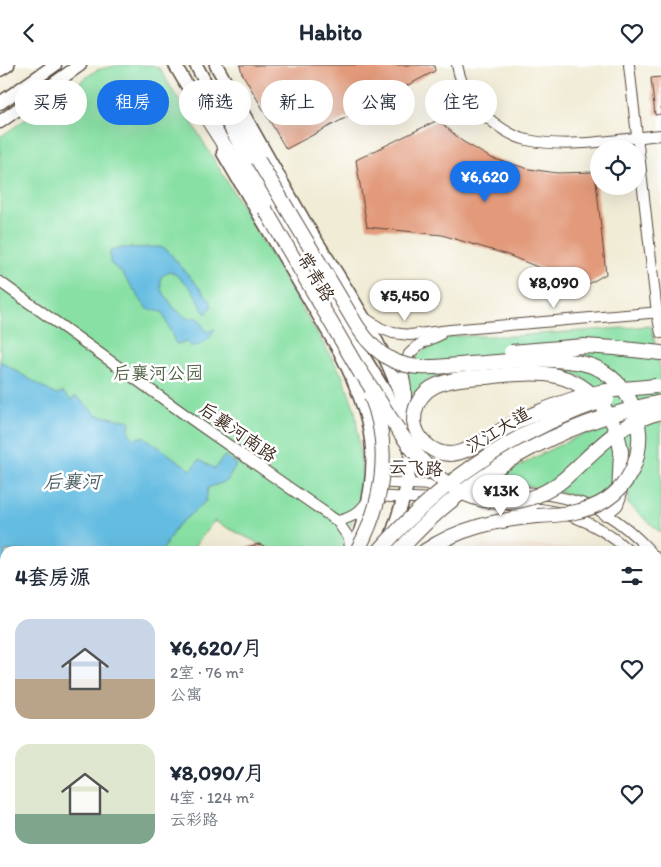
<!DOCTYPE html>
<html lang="zh">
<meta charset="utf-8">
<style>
:root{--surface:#fff;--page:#f2f2f3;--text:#1f2937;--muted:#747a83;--accent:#1a73e8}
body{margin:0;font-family:Itim,"LXGW WenKai TC",sans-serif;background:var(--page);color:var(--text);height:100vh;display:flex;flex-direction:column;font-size:19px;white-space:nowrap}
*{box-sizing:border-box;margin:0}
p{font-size:16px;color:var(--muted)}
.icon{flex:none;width:28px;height:28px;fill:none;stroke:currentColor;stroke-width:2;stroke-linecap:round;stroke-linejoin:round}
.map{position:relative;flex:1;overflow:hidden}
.side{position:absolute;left:0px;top:481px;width:661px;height:321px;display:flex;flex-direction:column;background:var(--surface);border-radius:15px 15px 0 0;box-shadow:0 5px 20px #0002}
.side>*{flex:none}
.hud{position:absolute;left:15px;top:15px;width:631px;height:45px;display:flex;gap:10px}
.controls{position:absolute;left:590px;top:75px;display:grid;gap:10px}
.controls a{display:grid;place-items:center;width:55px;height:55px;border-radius:50%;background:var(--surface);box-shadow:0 5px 20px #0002;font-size:25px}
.price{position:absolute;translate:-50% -42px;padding:0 11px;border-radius:18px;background:#fff;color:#222;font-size:16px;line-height:32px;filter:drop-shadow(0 1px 2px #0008)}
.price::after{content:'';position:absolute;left:50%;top:30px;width:15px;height:11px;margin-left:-8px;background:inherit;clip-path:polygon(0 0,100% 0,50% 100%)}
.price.selected{background:var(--accent);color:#fff}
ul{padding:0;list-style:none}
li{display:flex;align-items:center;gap:15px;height:125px;padding:0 15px}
li span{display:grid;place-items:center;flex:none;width:140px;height:100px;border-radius:15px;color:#555}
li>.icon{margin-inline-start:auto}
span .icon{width:60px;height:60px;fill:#fffc;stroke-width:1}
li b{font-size:21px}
h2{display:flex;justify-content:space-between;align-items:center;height:60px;padding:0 15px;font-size:21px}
.chip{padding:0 18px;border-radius:22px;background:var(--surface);box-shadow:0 5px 20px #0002;font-size:18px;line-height:45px}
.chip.selected{background:var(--accent);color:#fff}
header{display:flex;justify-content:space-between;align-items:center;height:65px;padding:0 15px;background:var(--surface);font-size:22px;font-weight:700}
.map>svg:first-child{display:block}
</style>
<header><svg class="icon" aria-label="back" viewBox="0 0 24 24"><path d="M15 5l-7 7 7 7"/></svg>Habito<svg class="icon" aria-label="heart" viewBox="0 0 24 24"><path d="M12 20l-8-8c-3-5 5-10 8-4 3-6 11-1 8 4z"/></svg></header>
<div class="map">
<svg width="661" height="802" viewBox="0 0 661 802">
<rect width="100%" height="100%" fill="#fff"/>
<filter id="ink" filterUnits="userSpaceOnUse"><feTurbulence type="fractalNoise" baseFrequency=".02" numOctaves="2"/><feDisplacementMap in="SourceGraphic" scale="10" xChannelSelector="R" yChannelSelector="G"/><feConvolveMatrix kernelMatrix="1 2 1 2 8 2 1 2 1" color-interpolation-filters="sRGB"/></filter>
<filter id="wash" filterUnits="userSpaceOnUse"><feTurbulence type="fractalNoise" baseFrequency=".0096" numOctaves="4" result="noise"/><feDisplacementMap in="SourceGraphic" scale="20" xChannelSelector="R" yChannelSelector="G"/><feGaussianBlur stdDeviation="1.12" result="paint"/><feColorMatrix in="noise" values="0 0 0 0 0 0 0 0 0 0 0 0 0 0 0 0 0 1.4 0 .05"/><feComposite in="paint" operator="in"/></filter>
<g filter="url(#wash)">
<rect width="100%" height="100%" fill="#f1ecd6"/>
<g fill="#efd6bc">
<path d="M486 480H540L593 486H474Z"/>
<path d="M656 539 661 545V621L656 620Z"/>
</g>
<g fill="#88e0a4" stroke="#628561">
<path d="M119 0H152L160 4 342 310 355 345 363 412 359 435 342 486H274L214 456 191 486H5V566L0 563V72L97 5Z"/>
<path d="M651 261 661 307V468L628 439 631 384 614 386 615 414 609 425 595 434H581L564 428 524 420 494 417C529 394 565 376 604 361L592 324 585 314 554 301H535L463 306 429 314 410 332 408 309 418 290 436 277 453 271H511Z"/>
</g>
<g fill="#64bce1" stroke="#507380">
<path d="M160 182 167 185 210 235 212 241 206 249C201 244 200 238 196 231 190 221 180 212 170 206L161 212V224L174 243 188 254 197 252 207 267 215 264C210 275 203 280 191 282L186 277 176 279 162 247 147 244 122 208 110 198V186L118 183Z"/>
<path d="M0 296 56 330 63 327 71 335 76 331 97 350 130 356 129 368 135 374 143 371 191 405 199 395 215 404 224 391 237 399 227 416 208 423 206 436 176 462 162 486H5V525H0Z"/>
</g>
<g id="blocks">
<g fill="#e29a7a">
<path d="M240 0H434L435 6 286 84 242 8Z"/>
<path d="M661 12V49L655 50 651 13Z"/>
<path d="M438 55 462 76 491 93 529 104 557 108 595 107 606 209 578 225 548 206 505 189 442 170 367 162 356 95Z"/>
<path d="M259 479 264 481 265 486H239V484Z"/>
</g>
</g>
</g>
<g filter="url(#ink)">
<use href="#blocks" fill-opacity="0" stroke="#56473a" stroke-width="1"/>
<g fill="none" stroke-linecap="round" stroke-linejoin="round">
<g stroke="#56473a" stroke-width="12">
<g id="minor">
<path d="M457 0C459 10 464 23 469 32 479 49 508 71 527 75 570 84 618 74 661 70"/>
<path d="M629 0 657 248 661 268"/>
<path d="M0 217 201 361 337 456 349 473 350 486"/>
<path d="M365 253 380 263 393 268 410 270 450 265 661 247"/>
<path d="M406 343V324L403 306 409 289 420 279 440 270"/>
<path d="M374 417 449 421"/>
<path d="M466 422C512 427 565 425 606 449 623 459 637 472 650 486"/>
<path d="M509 440C560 445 590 451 629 486"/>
<path d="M337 456C354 453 362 445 371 431L435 434"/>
<path d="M656 492 661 498"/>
<path d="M656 513 661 518"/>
<path d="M0 581 5 584"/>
<path d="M0 594 5 597"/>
<path d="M0 659 5 652"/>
<path d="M302 798 306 802"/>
<path d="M326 798 332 802"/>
</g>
</g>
<g stroke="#56473a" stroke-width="15">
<g id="major">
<path d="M175 0 200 43"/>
<path d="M196 0 274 144 384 325 403 361"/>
<path d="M216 0C246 53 275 106 306 159 343 221 406 305 410 379 413 413 400 444 390 475"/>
<path d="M0 5 8 0"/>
<path d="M0 38 55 0"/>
<path d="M229 48 258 95"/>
<path d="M0 57 80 0"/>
<path d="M223 88 340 287C374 354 383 398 359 470"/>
</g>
</g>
<g stroke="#56473a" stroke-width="16">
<g id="highway">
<path d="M196 36 265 144"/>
<path d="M615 283 661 288"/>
<path d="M605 448 616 439 619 431 621 386"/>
<path d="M425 486C459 463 497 455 537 451"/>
<path d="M178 802 181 798"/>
<path d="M198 802 201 798"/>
</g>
</g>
<use href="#minor" stroke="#fff" stroke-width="10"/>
<use href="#major" stroke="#fff" stroke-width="12"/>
<use href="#highway" stroke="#fff" stroke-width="14"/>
<g stroke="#56473a" stroke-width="16" stroke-linecap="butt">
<g id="highway-bridge">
<path d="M258 95 357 261C366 275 376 287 392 295 416 307 444 301 470 299 498 297 525 294 553 295 570 296 586 297 601 305 649 333 653 404 606 435 586 448 560 450 537 451"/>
<path d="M265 144 361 309"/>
<path d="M511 287 584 281 615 283"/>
<path d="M357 301C394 354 430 440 507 437 527 436 547 428 563 415 596 386 615 359 661 347"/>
<path d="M621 386C615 346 587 313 545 309 525 307 505 310 485 312 467 313 441 314 427 326 418 334 414 345 414 356 416 374 432 389 450 389 466 388 481 377 495 369 509 361 524 353 539 347 558 339 579 331 600 327 618 324 637 323 656 321"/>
<path d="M357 486C383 440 392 381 371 331"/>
<path d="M379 486C441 415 518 364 607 334"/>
<path d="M399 486C467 409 560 358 661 337"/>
</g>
</g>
<use href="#highway-bridge" stroke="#fff" stroke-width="14"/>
</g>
</g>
<g text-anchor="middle" stroke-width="5" stroke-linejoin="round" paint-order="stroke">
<g font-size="18" fill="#3b2a1e" stroke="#fff">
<text transform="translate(316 212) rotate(59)" y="6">常青路</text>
<text transform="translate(498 365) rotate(-31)" y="6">汉江大道</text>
<text transform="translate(238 367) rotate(35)" y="6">后襄河南路</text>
<text transform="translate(416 403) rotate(3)" y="6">云飞路</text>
</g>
<g font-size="18" fill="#526146" stroke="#fff">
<text x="158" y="314">后襄河公园</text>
</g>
<g font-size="19" font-style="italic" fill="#495d62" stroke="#fff">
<text x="72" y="423">后襄河</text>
</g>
</g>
</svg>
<div class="controls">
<a><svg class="icon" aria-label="locate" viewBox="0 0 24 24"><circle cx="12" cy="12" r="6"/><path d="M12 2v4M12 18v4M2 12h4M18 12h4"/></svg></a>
</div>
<b class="price selected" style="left:485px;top:138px">¥6,620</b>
<b class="price" style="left:554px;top:244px">¥8,090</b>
<b class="price" style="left:405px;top:257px">¥5,450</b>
<b class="price" style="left:501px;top:452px">¥13K</b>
<div class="hud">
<a class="chip">买房</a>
<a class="chip selected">租房</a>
<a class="chip">筛选</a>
<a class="chip">新上</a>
<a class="chip">公寓</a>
<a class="chip">住宅</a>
</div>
<section class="side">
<h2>4套房源<svg class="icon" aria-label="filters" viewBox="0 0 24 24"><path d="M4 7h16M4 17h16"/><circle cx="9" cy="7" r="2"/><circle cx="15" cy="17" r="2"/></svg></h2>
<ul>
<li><span style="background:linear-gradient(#c9d6e8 60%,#b9a48a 0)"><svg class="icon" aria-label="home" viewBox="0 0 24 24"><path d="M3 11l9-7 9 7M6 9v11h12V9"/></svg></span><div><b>¥6,620/月</b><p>2室 · 76 m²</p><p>公寓</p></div><svg class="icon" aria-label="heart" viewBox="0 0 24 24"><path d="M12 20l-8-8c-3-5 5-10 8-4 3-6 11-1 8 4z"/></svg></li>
<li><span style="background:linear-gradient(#dfe7d0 70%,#7fa58c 0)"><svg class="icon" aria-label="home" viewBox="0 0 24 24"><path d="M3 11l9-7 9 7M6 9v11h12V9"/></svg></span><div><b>¥8,090/月</b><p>4室 · 124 m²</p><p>云彩路</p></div><svg class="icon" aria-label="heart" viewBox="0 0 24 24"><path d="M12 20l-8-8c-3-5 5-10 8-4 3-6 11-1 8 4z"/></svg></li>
</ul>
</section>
</div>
